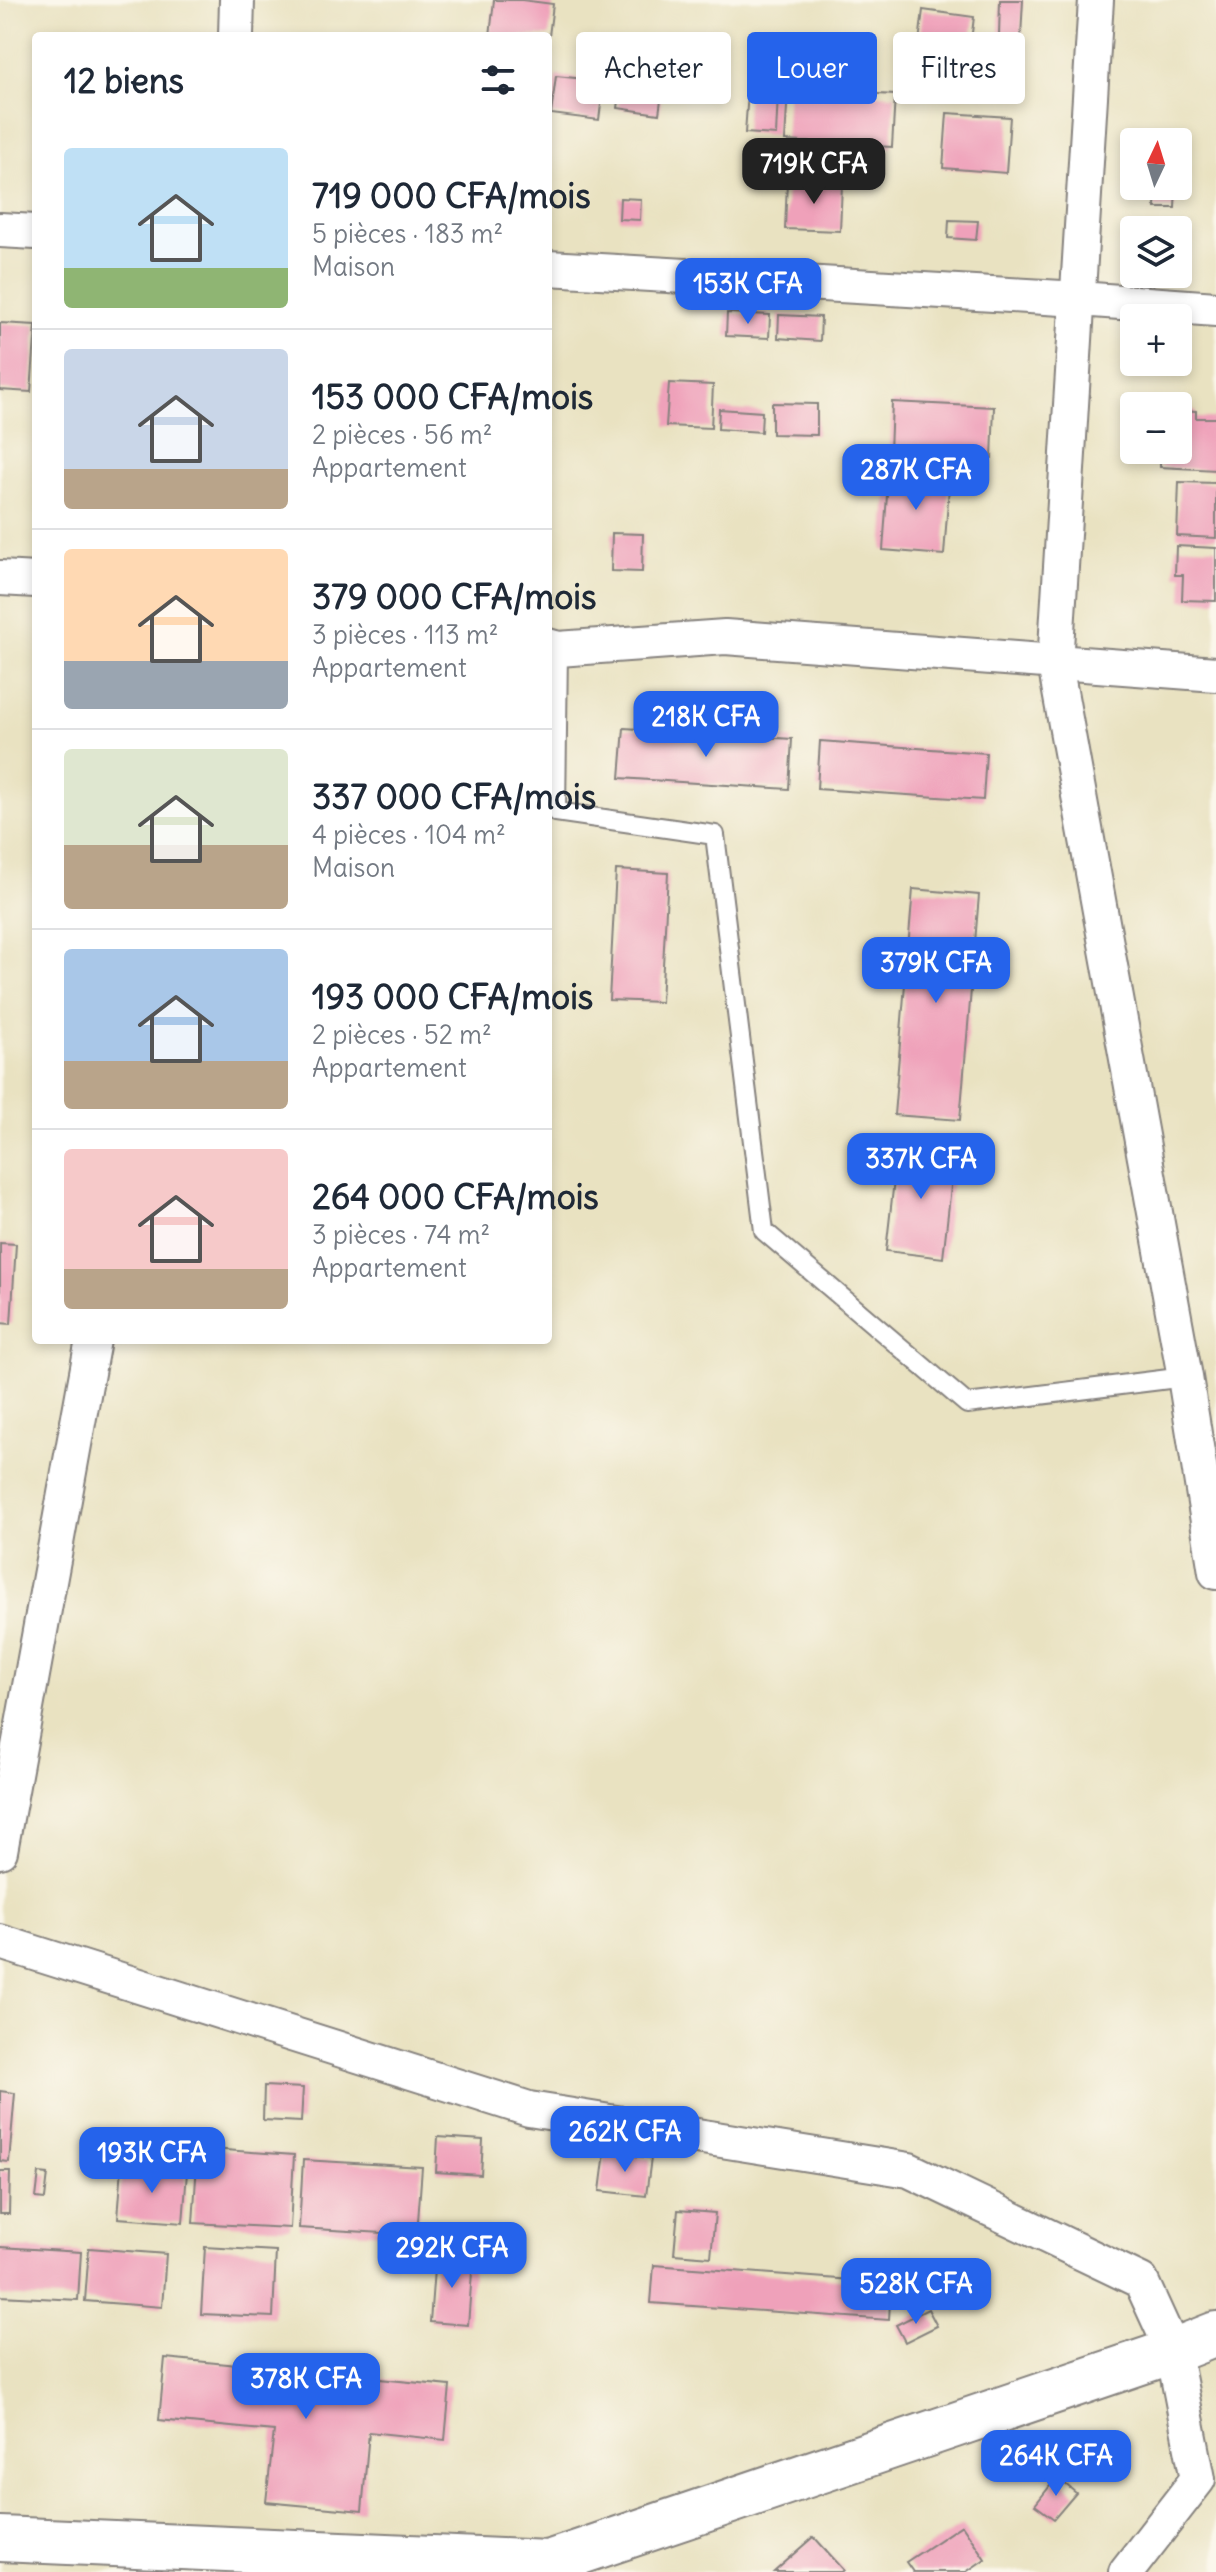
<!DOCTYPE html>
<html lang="fr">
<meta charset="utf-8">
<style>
:root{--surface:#fff;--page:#f2f2f3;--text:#1f2937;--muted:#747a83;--line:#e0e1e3;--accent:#2563eb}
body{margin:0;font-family:Delius,sans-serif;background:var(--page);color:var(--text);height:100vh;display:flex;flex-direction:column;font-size:30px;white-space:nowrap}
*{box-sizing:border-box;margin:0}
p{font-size:26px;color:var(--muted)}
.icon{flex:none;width:44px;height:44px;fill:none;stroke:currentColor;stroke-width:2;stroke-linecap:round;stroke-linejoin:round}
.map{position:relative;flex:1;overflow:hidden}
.drawer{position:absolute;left:32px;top:32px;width:520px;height:1312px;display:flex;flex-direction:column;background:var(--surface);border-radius:8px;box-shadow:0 4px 12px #0003}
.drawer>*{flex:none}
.top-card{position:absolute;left:576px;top:32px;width:520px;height:72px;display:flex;gap:16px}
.needle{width:52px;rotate:4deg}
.fabs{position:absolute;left:1120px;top:128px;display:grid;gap:16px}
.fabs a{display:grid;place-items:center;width:72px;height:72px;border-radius:8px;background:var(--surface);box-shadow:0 4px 12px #0003;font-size:40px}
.price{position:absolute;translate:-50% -68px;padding:0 18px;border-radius:16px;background:var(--accent);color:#fff;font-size:26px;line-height:52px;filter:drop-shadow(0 2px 4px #0008)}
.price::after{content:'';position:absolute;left:50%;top:48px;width:24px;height:18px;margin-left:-12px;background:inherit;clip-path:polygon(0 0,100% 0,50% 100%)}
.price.selected{background:#222;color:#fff}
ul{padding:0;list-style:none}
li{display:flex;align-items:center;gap:24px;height:200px;padding:0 32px}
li+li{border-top:2px solid var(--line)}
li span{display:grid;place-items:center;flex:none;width:224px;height:160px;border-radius:8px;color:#555}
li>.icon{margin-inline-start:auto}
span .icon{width:96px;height:96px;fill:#fffc;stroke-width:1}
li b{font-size:34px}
h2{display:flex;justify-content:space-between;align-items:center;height:96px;padding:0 32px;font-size:34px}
.pill{padding:0 28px;border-radius:8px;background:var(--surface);box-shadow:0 4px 12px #0003;font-size:28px;line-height:72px}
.pill.selected{background:var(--accent);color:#fff}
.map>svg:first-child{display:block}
</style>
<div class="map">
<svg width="1216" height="2572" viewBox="0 0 1216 2572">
<rect width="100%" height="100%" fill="#fbf7ec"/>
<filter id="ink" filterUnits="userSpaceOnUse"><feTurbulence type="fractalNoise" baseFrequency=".0125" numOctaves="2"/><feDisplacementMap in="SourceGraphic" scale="16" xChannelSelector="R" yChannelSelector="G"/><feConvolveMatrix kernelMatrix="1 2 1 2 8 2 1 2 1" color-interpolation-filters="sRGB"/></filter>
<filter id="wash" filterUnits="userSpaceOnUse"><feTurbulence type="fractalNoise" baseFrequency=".006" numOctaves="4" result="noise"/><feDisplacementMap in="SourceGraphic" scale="32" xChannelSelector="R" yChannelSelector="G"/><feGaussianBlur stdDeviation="1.8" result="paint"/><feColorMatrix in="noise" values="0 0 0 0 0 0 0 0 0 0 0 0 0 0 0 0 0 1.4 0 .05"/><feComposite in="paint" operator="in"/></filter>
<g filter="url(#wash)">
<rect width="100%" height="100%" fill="#e9e2c1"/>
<g id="blocks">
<g fill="#efa1ba">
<path d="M494 0H522L553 4 549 36H490Z"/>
<path d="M1000 0H1023L1021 37 999 36Z"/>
<path d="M923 10 974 17 964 96 913 90Z"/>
<path d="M1002 48 1025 51 1023 73 999 70Z"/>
<path d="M556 76 604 81 599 120 551 114Z"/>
<path d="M622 81 663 86 659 114 618 108Z"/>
<path d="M788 89 895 95 892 147 785 141Z"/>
<path d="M748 92 778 94 776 135 745 133Z"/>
<path d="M947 113 1010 117 1006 173 943 168Z"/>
<path d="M787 182 842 184 840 231 785 229Z"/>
<path d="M1156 186H1176L1175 208H1155Z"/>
<path d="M620 198 641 199 640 220 619 219Z"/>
<path d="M949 220 978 221 976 240 948 238Z"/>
<path d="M727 313 770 315 769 338 726 336Z"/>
<path d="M779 315 821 317 820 341 778 338Z"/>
<path d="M0 323 36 325 31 392 0 390Z"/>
<path d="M669 383 713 385 711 428 666 426Z"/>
<path d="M892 402 994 407 992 458 890 452Z"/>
<path d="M772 403 817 404V435L772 434Z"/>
<path d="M719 409 762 412 761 432 718 429Z"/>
<path d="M1178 410 1196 411V418H1216V470L1160 467V450H1178Z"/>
<path d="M889 468 950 473 944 555 883 550Z"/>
<path d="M1179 482 1216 483V538L1177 536Z"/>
<path d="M612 533 643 534 642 572 611 571Z"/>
<path d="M1176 546 1216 548V601L1182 600 1183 575H1175Z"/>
<path d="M624 728 792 739 789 789 620 778Z"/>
<path d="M820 741 986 753 983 800 817 789Z"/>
<path d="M616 870 668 873 661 1002 609 1000Z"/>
<path d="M913 889 979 895 960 1120 894 1115Z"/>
<path d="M898 1145 955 1151 943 1258 886 1251Z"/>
<path d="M0 1243 16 1244 11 1324 0 1323Z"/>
<path d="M264 2086 303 2088 301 2122 263 2120Z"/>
<path d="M0 2091 15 2093 9 2162 0 2161Z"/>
<path d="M438 2137 483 2140 481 2175 436 2172Z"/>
<path d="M198 2148 294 2155 290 2228 193 2223Z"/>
<path d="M605 2152 651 2158 646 2196 600 2191Z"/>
<path d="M303 2160 422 2167 417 2235 299 2228Z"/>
<path d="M122 2167 187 2172 183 2223 118 2218Z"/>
<path d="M0 2171H10L9 2214H0Z"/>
<path d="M39 2173 48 2174 45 2199 36 2198Z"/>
<path d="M678 2210 715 2213 711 2257 674 2254Z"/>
<path d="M0 2247 81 2252 78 2300 0 2296Z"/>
<path d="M205 2247 276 2251 273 2317 201 2314Z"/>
<path d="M89 2248 166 2254 162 2307 85 2301Z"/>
<path d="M435 2256 473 2259 468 2325 430 2322Z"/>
<path d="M654 2265 891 2283 889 2320 651 2303Z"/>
<path d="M928 2309 937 2326 905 2342 896 2325Z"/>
<path d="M165 2358 450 2386 445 2440 369 2432 362 2511 266 2502 274 2431 159 2420Z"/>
<path d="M1057 2477 1076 2493 1054 2519 1035 2505Z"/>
<path d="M962 2525 985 2559 966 2572H913L906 2562Z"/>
<path d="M814 2537 844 2570 842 2572H774Z"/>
</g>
</g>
</g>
<g filter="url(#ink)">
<use href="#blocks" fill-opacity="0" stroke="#86827e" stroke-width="2"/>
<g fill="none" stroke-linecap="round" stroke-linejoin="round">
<g stroke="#86827e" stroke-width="22">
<path id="lane" d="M558 649 556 812 715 835 764 1231 967 1404 1185 1377"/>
</g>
<g stroke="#86827e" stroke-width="38">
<g id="street">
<path d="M1096 0 1055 664 1185 1377 1216 1572"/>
<path d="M236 36 237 0"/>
<path d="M0 230 36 232"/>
<path d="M548 268 1079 299 1216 309"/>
<path d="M0 578 36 580"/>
<path d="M548 646 558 649 725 637 1216 674"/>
<path d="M0 1851 93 1340"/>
<path d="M0 1942 529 2109 909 2170 1141 2281 1173 2351 1198 2479 1126 2572"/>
</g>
</g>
<g stroke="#86827e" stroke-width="48">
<path id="secondary" d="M0 2539 548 2563 1173 2351 1216 2334"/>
</g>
<use href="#lane" stroke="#fff" stroke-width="18"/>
<use href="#street" stroke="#fff" stroke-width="34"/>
<use href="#secondary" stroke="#fff" stroke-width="44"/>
</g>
</g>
</svg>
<div class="fabs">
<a><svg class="needle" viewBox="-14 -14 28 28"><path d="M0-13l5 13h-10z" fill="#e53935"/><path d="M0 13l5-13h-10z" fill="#747a83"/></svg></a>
<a><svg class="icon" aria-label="layers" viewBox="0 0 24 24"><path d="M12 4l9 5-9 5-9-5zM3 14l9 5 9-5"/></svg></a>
<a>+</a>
<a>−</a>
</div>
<b class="price selected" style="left:814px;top:206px">719K CFA</b>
<b class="price" style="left:748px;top:326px">153K CFA</b>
<b class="price" style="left:916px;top:512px">287K CFA</b>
<b class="price" style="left:706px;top:759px">218K CFA</b>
<b class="price" style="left:936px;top:1005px">379K CFA</b>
<b class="price" style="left:921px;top:1201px">337K CFA</b>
<b class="price" style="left:625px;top:2174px">262K CFA</b>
<b class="price" style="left:152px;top:2195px">193K CFA</b>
<b class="price" style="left:452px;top:2290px">292K CFA</b>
<b class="price" style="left:916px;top:2326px">528K CFA</b>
<b class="price" style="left:306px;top:2421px">378K CFA</b>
<b class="price" style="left:1056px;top:2498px">264K CFA</b>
<div class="top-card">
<a class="pill">Acheter</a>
<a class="pill selected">Louer</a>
<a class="pill">Filtres</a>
</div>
<section class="drawer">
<h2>12 biens<svg class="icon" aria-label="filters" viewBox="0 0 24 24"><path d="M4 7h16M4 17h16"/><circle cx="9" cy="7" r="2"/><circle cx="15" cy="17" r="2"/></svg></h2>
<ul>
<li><span style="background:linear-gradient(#bfe0f5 75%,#8fb573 0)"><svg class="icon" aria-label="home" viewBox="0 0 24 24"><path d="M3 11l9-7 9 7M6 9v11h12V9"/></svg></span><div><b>719 000 CFA/mois</b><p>5 pièces · 183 m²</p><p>Maison</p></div></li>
<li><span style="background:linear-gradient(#c9d6e8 75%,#b9a48a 0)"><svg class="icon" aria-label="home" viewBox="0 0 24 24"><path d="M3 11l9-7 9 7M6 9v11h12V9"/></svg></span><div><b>153 000 CFA/mois</b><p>2 pièces · 56 m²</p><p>Appartement</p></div></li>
<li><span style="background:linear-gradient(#ffd9b3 70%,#9aa5b1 0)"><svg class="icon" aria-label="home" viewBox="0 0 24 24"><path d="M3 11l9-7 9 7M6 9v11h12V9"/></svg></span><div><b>379 000 CFA/mois</b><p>3 pièces · 113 m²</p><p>Appartement</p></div></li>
<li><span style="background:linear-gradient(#dfe7d0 60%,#b9a48a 0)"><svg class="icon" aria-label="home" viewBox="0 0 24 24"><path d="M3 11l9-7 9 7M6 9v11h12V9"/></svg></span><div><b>337 000 CFA/mois</b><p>4 pièces · 104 m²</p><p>Maison</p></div></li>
<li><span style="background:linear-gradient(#a9c7e8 70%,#b9a48a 0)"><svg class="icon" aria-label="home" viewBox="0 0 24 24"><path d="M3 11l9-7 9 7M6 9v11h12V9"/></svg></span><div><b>193 000 CFA/mois</b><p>2 pièces · 52 m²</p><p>Appartement</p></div></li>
<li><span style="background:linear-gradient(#f6c9c9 75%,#b9a48a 0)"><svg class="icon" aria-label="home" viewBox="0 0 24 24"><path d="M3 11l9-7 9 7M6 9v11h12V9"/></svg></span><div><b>264 000 CFA/mois</b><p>3 pièces · 74 m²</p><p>Appartement</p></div></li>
</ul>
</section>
</div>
